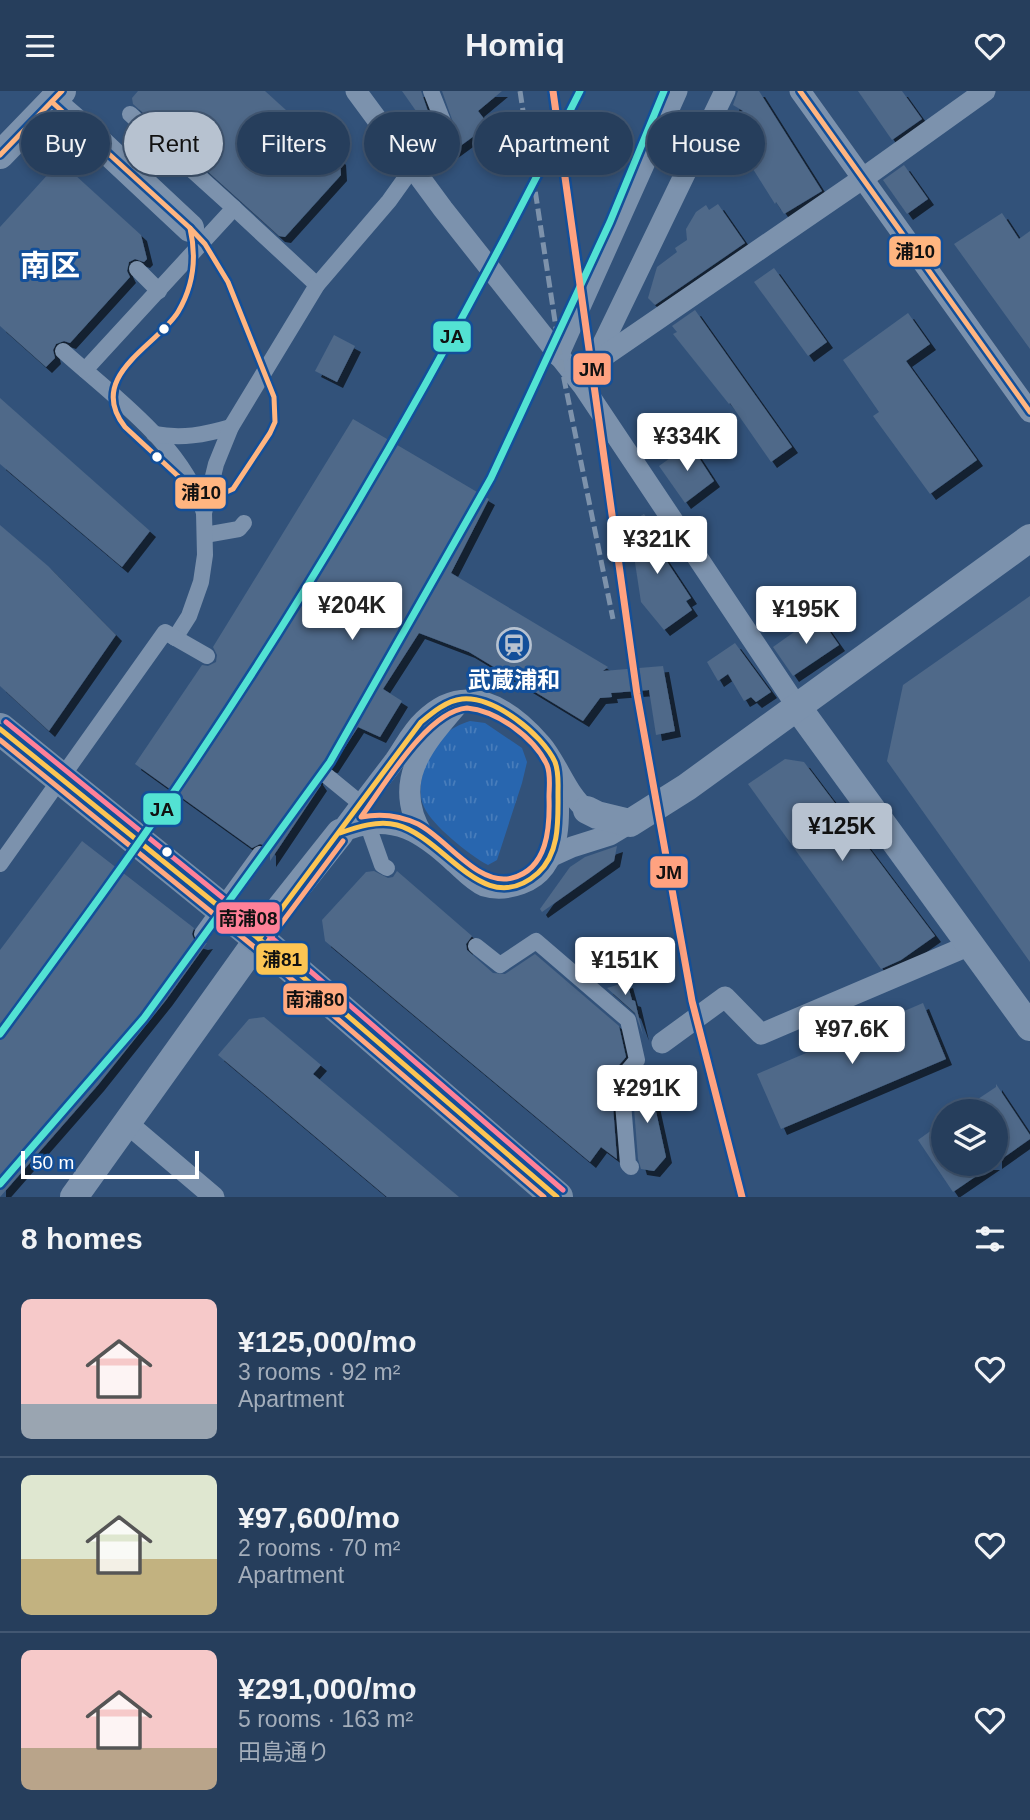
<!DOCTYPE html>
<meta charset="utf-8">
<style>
:root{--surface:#263e5c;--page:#324965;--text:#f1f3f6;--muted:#a4aebb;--line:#425772;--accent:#b7c2d0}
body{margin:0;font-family:Helvetica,"Noto Sans JP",sans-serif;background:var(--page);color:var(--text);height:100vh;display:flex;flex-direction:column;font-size:26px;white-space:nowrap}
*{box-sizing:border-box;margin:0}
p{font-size:23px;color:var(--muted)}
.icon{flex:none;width:38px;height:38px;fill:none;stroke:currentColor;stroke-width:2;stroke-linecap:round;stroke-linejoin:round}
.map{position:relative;height:1106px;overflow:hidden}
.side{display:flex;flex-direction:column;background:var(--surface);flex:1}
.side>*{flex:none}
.banner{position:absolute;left:21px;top:21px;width:989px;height:63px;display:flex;gap:14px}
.tools{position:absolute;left:931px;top:1008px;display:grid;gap:14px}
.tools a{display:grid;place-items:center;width:77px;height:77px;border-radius:50%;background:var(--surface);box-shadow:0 4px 10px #0003,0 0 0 2px var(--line);font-size:35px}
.scale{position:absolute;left:21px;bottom:18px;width:178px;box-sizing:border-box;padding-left:7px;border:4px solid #fff;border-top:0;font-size:19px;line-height:24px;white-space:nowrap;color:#fff;-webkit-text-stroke:5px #134f99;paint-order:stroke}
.price{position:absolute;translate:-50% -60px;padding:0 16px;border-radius:7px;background:#fff;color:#222;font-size:23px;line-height:46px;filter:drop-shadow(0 2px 4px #0008)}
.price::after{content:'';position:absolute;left:50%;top:42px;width:21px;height:16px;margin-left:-10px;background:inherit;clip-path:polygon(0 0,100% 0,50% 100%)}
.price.selected{background:var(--accent);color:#111}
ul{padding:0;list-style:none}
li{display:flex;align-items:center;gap:21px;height:175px;padding:0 21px}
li+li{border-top:2px solid var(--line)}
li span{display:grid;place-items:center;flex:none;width:196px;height:140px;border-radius:10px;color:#555}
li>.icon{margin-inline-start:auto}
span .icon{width:84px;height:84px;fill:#fffc;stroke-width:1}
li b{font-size:30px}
h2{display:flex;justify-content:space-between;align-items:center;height:84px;padding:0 21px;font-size:30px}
.pill{padding:0 24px;border-radius:32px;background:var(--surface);box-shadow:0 4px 10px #0003,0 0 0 2px var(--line);font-size:24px;line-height:63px}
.pill.selected{background:var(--accent);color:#111}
header{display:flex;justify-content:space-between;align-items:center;height:91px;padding:0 21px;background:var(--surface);font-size:32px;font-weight:600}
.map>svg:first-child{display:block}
</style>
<header><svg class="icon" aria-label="menu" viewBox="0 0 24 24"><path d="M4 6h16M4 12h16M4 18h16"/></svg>Homiq<svg class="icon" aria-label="heart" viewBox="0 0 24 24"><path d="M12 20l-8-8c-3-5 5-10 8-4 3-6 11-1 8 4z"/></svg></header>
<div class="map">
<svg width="1030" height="1106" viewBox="0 0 1030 1106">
<defs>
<pattern id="grass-tufts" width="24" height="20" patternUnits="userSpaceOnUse" patternTransform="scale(1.75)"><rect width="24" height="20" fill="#2866af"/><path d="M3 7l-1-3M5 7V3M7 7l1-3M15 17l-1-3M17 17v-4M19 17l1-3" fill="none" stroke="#487dbb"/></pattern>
<filter id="shadow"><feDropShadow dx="6" dy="6" stdDeviation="0" flood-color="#0009"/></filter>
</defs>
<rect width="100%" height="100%" fill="#32527a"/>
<path fill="url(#grass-tufts)" d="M470 630 485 632 522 657 527 671 522 692 497 769 488 774C469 764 432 734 424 716 414 695 427 662 442 646 450 638 460 633 470 630Z"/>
<g fill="#4f6989" filter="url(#shadow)">
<path d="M138 0H265L340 68 341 84 285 146 279 145 133 13 132 7Z"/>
<path d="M402 0H421L432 32 428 37Z"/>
<path d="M442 0H502L478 20 489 34 448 64 441 55 454 34Z"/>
<path d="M738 0H759L822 100 784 123 776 111 775 113 724 32 743 20 733 14Z"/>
<path d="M858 0H902L922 28 892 49Z"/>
<path d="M904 74 928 108 907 123 883 89Z"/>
<path d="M51 80 74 83 141 144 147 168 144 171 135 168 129 171 127 180 130 186 70 252 64 250 56 253 53 259 55 267 46 276 0 235V136Z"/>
<path d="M718 113 745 152 655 214 648 207 657 176 677 161 675 157 687 149 686 138 696 121 706 114 709 119Z"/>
<path d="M1002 122 1019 148 1030 140V258L954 153Z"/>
<path d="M774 177 827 251 808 265 754 191Z"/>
<path d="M695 219 792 356 771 371 730 312 729 313 673 243 677 241 672 235Z"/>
<path d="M908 222 930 253 906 270 977 369 930 403 873 325 879 321 843 269Z"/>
<path d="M334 244 355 255 337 291 315 280Z"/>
<path d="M0 307 150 440 122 476 0 373Z"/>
<path d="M353 328 489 408 451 482 608 576 603 580 663 575 675 640 656 644 649 599 611 602 612 606 600 607 583 630 469 561 419 542 383 598 402 610 380 646 358 636 332 676 324 675 319 678 317 688 321 694 270 770V759L267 755 260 753 252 757 135 673 202 574 208 575 216 571 217 564 213 556Z"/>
<path d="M690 353 714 390 685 412 659 375Z"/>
<path d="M644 423 665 452 658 457 691 507 686 510 692 519 664 539 641 511 629 432Z"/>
<path d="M0 434 48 475 116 544 49 640 0 595Z"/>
<path d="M1030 505V871L887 670 903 594Z"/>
<path d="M818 524 839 554 793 585 773 556Z"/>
<path d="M735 552 771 601 756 611 751 606 744 610 728 583 718 590 707 571Z"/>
<path d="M785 668 804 671 935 845 901 869 881 878 748 693Z"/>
<path d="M82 750 194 837 192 843 195 851 202 853 207 852 166 909 98 994 0 1106V859Z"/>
<path d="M617 755 614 770 542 821 540 818 570 776 585 766Z"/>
<path d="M374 780 388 787 393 786 397 780 472 845 466 853 467 859 493 882 505 883 535 863 619 935 626 966 613 981 611 989 617 1068 601 1056 590 1071 325 850 322 829 366 781Z"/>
<path d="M627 891 632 909 635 910 643 944 635 922 607 897Z"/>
<path d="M923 912 946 968 781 1038 757 983Z"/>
<path d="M264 926 321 974 313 983 459 1106H387L218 964 249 928Z"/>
<path d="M646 975 666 1066 654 1080 641 1078 638 1068 632 991Z"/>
<path d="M996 993 1030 1044V1048L996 1072V1020H960L996 996Z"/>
<path d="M943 1031V1073H994L953 1101 918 1049Z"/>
</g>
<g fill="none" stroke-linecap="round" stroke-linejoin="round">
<g stroke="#7c92ad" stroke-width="16">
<path d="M234 117 317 194"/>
<path d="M137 178 159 200"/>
<path d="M63 260C114 306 183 354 204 422"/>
<path d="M85 279 234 117 130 23"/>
<path d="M154 343C182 348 204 344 231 336"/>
<path d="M476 855 500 874 536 850 628 929 637 969 621 988 628 1073 631 1076"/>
</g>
<g stroke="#7c92ad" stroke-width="21">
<path d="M356 0 443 118 583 295 798 617"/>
<path d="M800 0 1030 321"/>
<path d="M558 265 677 0"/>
<path d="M595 269 725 0"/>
<path d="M594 272 862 88 985 0"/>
<path d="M349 738C394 722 423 742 455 772 464 780 473 790 484 795 497 799 510 797 521 793 566 777 560 715 556 678"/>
<path d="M340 742C358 717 377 693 395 669 404 656 412 640 423 630 465 588 509 616 541 653 557 671 568 706 587 719"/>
<path d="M424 746C389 690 424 653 461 610"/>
<path d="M550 766 572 756 610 744 630 732"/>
<path d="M662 952 725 906 761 943 970 854"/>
<path d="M128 1033 214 1106"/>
</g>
<g stroke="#7c92ad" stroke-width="28">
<path d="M52 11 96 49 190 137"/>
<path d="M0 64 62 0"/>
<path d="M798 617 1030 936"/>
<path d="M587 719 597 724 630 732 687 696 1030 447"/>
<path d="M74 1106 282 815 340 742"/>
</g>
<path stroke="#778ea9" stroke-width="32" d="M0 638 259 848 557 1106"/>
<path stroke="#7d92ab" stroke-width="5" stroke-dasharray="12 5" stroke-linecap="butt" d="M520 0 563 283 613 528"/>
<g stroke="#7c92ad" stroke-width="16">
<path d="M205 444 239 438 244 432"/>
<path d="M175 547 189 525 201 491 205 464 204 422 216 373 231 336 317 194 389 110 444 33 431 0"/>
<path d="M327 685 360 712 382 774 387 777"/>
<path d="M0 773 165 541 207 565"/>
<path d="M202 843 260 763"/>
</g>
<g stroke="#134f99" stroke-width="10">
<g id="bus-1">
<path d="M0 638 259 848 557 1106"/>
<path d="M259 848 421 631C433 621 446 610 462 608 494 605 542 643 555 671 559 681 558 692 558 702 558 729 560 762 538 782 484 830 446 747 397 734 378 729 357 736 340 742"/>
</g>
</g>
<g stroke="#134f99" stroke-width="10">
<g id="bus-2">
<path d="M800 0 1030 321"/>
<path d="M52 11 190 137"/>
<path d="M0 64 62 0"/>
<path d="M190 137 205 153 228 191 274 306 275 331 270 342 233 398 213 407 192 398 125 336C85 285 157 255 178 221 194 194 197 167 190 137Z"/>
</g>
</g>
<g stroke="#134f99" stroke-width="10">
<g id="bus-3">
<path d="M467 617C497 620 534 646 547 674 551 684 549 696 549 706 550 736 548 778 512 787 478 796 446 747 418 733 399 724 381 722 361 726 384 695 427 620 467 617Z"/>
<path d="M0 649 253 855 544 1106"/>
<path d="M266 853 343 750"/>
</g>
</g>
<g stroke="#134f99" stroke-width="10">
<path id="bus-4" d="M6 631 265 841 563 1099"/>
</g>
<use href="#bus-1" stroke="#fcc553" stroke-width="5"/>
<use href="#bus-2" stroke="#ffb580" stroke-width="5"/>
<use href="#bus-3" stroke="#ffa980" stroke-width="5"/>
<use href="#bus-4" stroke="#ff8098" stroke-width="5"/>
<g stroke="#134f99" stroke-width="12">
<g id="rail-1">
<path d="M0 943C66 853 132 764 194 671 338 457 465 231 580 0"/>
<path d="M0 1093 144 927 330 671 491 387 610 131 664 0"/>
</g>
</g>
<g stroke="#134f99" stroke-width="12">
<path id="rail-2" d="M553 0 637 603 692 910 742 1106"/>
</g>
<use href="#rail-1" stroke="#53e2d3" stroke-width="7"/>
<use href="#rail-2" stroke="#ffa280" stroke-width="7"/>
</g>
<defs>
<g id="station-ring" transform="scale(1.75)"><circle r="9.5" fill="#134f99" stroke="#b7c2d0" stroke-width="1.5"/><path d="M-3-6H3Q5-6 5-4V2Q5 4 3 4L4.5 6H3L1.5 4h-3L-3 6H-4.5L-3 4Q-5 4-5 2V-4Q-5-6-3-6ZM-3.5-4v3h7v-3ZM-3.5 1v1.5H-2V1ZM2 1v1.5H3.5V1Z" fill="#b7c2d0"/></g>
</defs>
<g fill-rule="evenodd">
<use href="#station-ring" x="514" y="554"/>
</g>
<g fill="#fff" stroke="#134f99" stroke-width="2.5">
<circle cx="164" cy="238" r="6"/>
<circle cx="157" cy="366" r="6"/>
<circle cx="167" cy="761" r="6"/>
</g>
<g text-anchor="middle" stroke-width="6" stroke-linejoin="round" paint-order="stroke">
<g font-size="23" font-weight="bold" fill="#fff" stroke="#134f99">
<text x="514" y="597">武蔵浦和</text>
</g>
<g font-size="30" font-weight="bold" fill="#fff" stroke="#134f99">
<text x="50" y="185">南区</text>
</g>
</g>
<g stroke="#134f99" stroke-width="2.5">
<rect x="888" y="144" width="54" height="33" rx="7" fill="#ffb580"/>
<rect x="432" y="229" width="40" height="33" rx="7" fill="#53e2d3"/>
<rect x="572" y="261" width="40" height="34" rx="7" fill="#ffa280"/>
<rect x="174" y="385" width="53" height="34" rx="7" fill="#ffb580"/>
<rect x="142" y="701" width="40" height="34" rx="7" fill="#53e2d3"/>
<rect x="649" y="764" width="40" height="34" rx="7" fill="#ffa280"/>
<rect x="215" y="810" width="66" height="34" rx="7" fill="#ff8098"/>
<rect x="255" y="851" width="54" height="34" rx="7" fill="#fcc553"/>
<rect x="282" y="891" width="66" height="34" rx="7" fill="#ffa980"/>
</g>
<g font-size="19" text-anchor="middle" font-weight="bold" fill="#111">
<text x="915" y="167">浦10</text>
<text x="452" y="252">JA</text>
<text x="592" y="285">JM</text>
<text x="201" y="408">浦10</text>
<text x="162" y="725">JA</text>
<text x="669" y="788">JM</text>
<text x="248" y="834">南浦08</text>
<text x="282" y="875">浦81</text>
<text x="315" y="915">南浦80</text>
</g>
</svg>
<div class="tools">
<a><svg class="icon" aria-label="layers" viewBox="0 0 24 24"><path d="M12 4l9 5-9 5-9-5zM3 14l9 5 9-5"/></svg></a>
</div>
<div class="scale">50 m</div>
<b class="price" style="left:687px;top:382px">¥334K</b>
<b class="price" style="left:657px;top:485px">¥321K</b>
<b class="price" style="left:352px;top:551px">¥204K</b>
<b class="price" style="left:806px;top:555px">¥195K</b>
<b class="price selected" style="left:842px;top:772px">¥125K</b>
<b class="price" style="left:625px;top:906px">¥151K</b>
<b class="price" style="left:852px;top:975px">¥97.6K</b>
<b class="price" style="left:647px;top:1034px">¥291K</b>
<div class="banner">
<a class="pill">Buy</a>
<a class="pill selected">Rent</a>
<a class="pill">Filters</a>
<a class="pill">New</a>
<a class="pill">Apartment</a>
<a class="pill">House</a>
</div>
</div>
<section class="side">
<h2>8 homes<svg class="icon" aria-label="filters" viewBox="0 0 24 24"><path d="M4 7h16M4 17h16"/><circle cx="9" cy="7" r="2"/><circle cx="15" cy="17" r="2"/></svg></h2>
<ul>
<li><span style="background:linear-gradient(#f6c9c9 75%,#9aa5b1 0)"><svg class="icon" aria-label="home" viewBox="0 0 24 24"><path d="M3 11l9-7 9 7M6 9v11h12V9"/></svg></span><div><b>¥125,000/mo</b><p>3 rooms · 92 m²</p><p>Apartment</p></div><svg class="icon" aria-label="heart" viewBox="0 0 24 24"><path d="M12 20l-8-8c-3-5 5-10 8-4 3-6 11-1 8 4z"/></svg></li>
<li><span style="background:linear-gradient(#dfe7d0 60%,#c2b280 0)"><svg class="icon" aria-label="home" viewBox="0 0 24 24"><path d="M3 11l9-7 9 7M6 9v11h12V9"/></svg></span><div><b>¥97,600/mo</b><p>2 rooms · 70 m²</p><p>Apartment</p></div><svg class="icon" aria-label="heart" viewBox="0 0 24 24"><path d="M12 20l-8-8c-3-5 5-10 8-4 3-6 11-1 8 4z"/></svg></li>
<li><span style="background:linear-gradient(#f6c9c9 70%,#b9a48a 0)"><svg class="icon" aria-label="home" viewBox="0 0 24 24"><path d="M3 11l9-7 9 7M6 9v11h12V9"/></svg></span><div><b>¥291,000/mo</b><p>5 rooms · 163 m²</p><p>田島通り</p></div><svg class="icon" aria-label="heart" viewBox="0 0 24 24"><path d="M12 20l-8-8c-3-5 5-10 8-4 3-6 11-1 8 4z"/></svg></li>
</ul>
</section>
